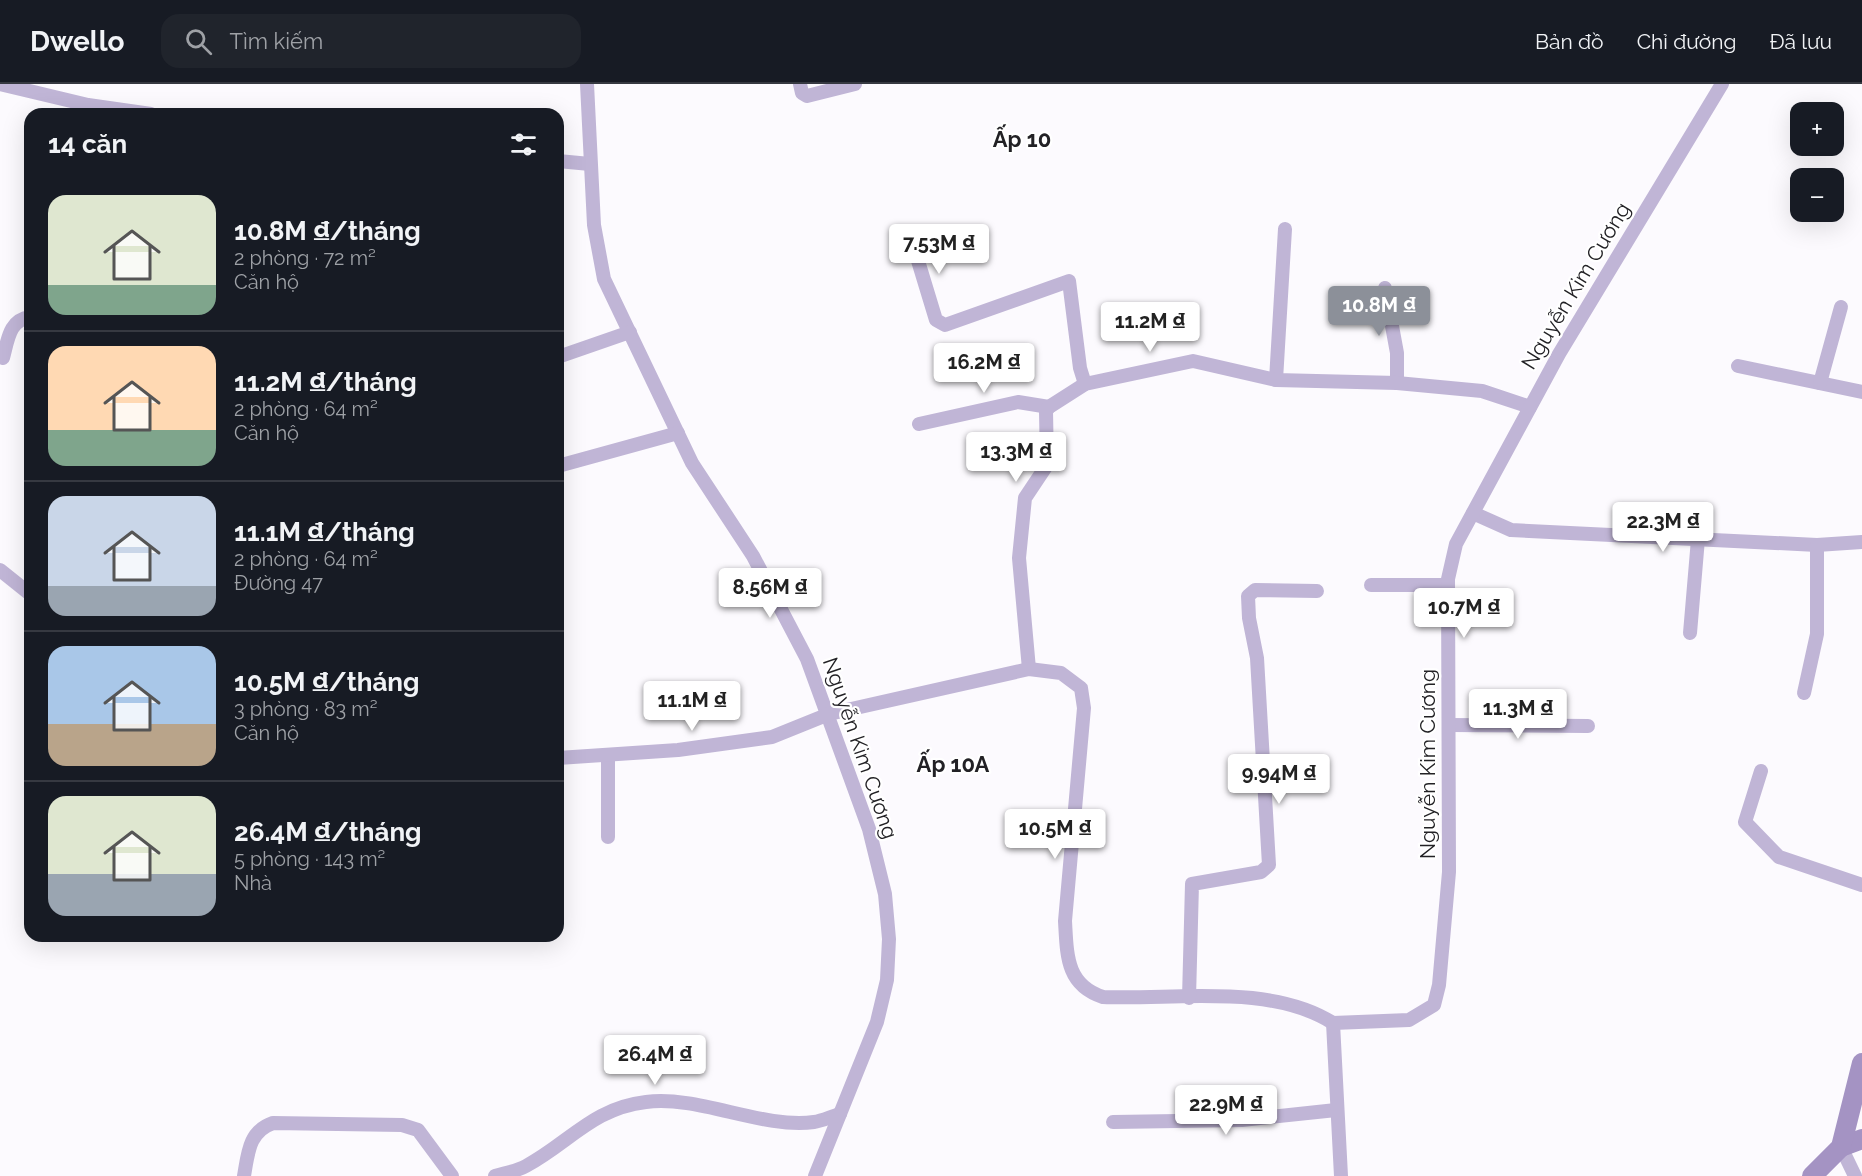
<!DOCTYPE html>
<html lang="vi">
<meta charset="utf-8">
<style>
:root{--surface:#171b24;--page:#20242c;--text:#f1f3f6;--muted:#9ea1a6;--line:#363941;--accent:#8c9099}
body{margin:0;font-family:Raleway,sans-serif;background:var(--page);color:var(--text);height:100vh;display:flex;flex-direction:column;font-size:22px;white-space:nowrap}
*{box-sizing:border-box;margin:0}
p{font-size:20px;color:var(--muted)}
.icon{flex:none;width:33px;height:33px;fill:none;stroke:currentColor;stroke-width:2;stroke-linecap:round;stroke-linejoin:round}
.map{position:relative;flex:1;overflow:hidden}
.panel{position:absolute;left:24px;top:24px;width:540px;height:834px;display:flex;flex-direction:column;background:var(--surface);border-radius:18px;box-shadow:0 6px 24px #0002}
.panel>*{flex:none}
.controls{position:absolute;left:1790px;top:18px;display:grid;gap:12px}
.controls a{display:grid;place-items:center;width:54px;height:54px;border-radius:12px;background:var(--surface);box-shadow:0 6px 24px #0002;font-size:30px}
.price{position:absolute;translate:-50% -51px;padding:0 14px;border-radius:6px;background:#fff;color:#222;font-size:20px;line-height:39px;filter:drop-shadow(0 2px 3px #0008)}
.price::after{content:'';position:absolute;left:50%;top:36px;width:18px;height:14px;margin-left:-9px;background:inherit;clip-path:polygon(0 0,100% 0,50% 100%)}
.price.active{background:var(--accent);color:#fff}
ul{padding:0;list-style:none}
li{display:flex;align-items:center;gap:18px;height:150px;padding:0 24px}
li+li{border-top:2px solid var(--line)}
li span{display:grid;place-items:center;flex:none;width:168px;height:120px;border-radius:18px;color:#555}
li>.icon{margin-inline-start:auto}
span .icon{width:72px;height:72px;fill:#fffc;stroke-width:1}
li b{font-size:26px}
h2{display:flex;justify-content:space-between;align-items:center;height:72px;padding:0 24px;font-size:26px}
header{display:flex;align-items:center;gap:36px;box-sizing:border-box;height:84px;padding:0 30px;background:var(--surface);border-bottom:2px solid var(--line)}
header strong{font-size:28px}
nav{display:flex;gap:33px;margin-inline-start:auto;font-size:21px}
.search{width:420px;height:54px;background:var(--page);display:flex;align-items:center;gap:15px;box-sizing:border-box;padding:0 21px;border-radius:18px;color:var(--muted);font-size:22px}
.map>svg:first-child{display:block}
</style>
<header>
<strong>Dwello</strong>
<div class="search"><svg class="icon" aria-label="search" viewBox="0 0 24 24"><circle cx="10" cy="10" r="6"/><path d="M15 15l6 6"/></svg>Tìm kiếm</div>
<nav><a>Bản đồ</a><a>Chỉ đường</a><a>Đã lưu</a></nav>
</header>
<div class="map">
<svg width="1862" height="1092" viewBox="0 0 1862 1092">
<rect width="100%" height="100%" fill="#fcfafe"/>
<g fill="none" stroke-linecap="round" stroke-linejoin="round">
<g stroke="#c0b5d6" stroke-width="14">
<path d="M0 0 88 21 151 30"/>
<path d="M587 0 594 141 604 195 692 379 753 472 807 575 869 745 885 810 889 855 887 896 877 938 815 1092"/>
<path d="M800 0 802 9 807 12 855 0"/>
<path d="M558 77 590 80"/>
<path d="M912 157 936 236 945 241 1069 197 1080 284 1085 300"/>
<path d="M1385 204 1397 269V299"/>
<path d="M558 273 630 248"/>
<path d="M3 274C8 256 9 236 30 233"/>
<path d="M1738 282 1862 308"/>
<path d="M1276 296 1285 145"/>
<path d="M1820 299 1841 223"/>
<path d="M919 340 1018 318 1049 323"/>
<path d="M558 382 678 349"/>
<path d="M1473 429 1511 446 1817 461 1862 458"/>
<path d="M0 486 30 510"/>
<path d="M1371 501H1448"/>
<path d="M1690 549 1698 455"/>
<path d="M1029 585 1019 474 1025 414 1047 381 1046 327 1049 323 1085 300 1193 277 1276 296 1397 299 1482 307 1530 323"/>
<path d="M1804 609 1817 550V461"/>
<path d="M1449 641 1588 642"/>
<path d="M608 671V753"/>
<path d="M558 674 678 666 772 653 829 630 1029 585 1061 589 1081 604 1084 624 1065 837C1067 871 1066 901 1103 913 1175 916 1270 899 1333 939"/>
<path d="M1761 687 1745 738 1779 773 1862 801"/>
<path d="M1189 914 1192 800 1261 788 1269 781 1257 574 1249 534 1248 512 1255 506 1317 507"/>
<path d="M1113 1038 1242 1036 1336 1026"/>
<path d="M1841 1063 1855 1092"/>
<path d="M244 1092C248 1069 249 1047 273 1039L402 1041 418 1046 452 1092"/>
<path d="M495 1092C505 1089 517 1087 526 1082 569 1059 593 1024 646 1018 698 1011 762 1045 814 1038 822 1037 832 1032 840 1030"/>
<path d="M1341 1092 1333 939 1409 936 1434 921 1439 901 1449 788 1448 495 1456 460 1559 270 1722 0"/>
</g>
<g stroke="#a493c3" stroke-width="20">
<path d="M1841 1063 1862 1055"/>
<path d="M1812 1092 1841 1063 1862 979"/>
</g>
</g>
<g text-anchor="middle" stroke-width="4.5" stroke-linejoin="round" paint-order="stroke">
<g font-size="21" fill="#222125" stroke="#fff">
<text transform="translate(1576 202) rotate(-59)" y="7">Nguyễn Kim Cương</text>
<text transform="translate(860 664) rotate(71)" y="7">Nguyễn Kim Cương</text>
<text transform="translate(1428 680) rotate(-90)" y="7">Nguyễn Kim Cương</text>
</g>
<g font-size="22" font-weight="bold" fill="#222125" stroke="#fff">
<text x="1022" y="63">Ấp 10</text>
<text x="953" y="688">Ấp 10A</text>
</g>
</g>
</svg>
<div class="controls">
<a>+</a>
<a>−</a>
</div>
<b class="price" style="left:939px;top:191px">7.53M ₫</b>
<b class="price active" style="left:1379px;top:253px">10.8M ₫</b>
<b class="price" style="left:1150px;top:269px">11.2M ₫</b>
<b class="price" style="left:984px;top:310px">16.2M ₫</b>
<b class="price" style="left:1016px;top:399px">13.3M ₫</b>
<b class="price" style="left:1663px;top:469px">22.3M ₫</b>
<b class="price" style="left:770px;top:535px">8.56M ₫</b>
<b class="price" style="left:1464px;top:555px">10.7M ₫</b>
<b class="price" style="left:692px;top:648px">11.1M ₫</b>
<b class="price" style="left:1518px;top:656px">11.3M ₫</b>
<b class="price" style="left:1279px;top:721px">9.94M ₫</b>
<b class="price" style="left:1055px;top:776px">10.5M ₫</b>
<b class="price" style="left:655px;top:1002px">26.4M ₫</b>
<b class="price" style="left:1226px;top:1052px">22.9M ₫</b>
<section class="panel">
<h2>14 căn<svg class="icon" aria-label="filters" viewBox="0 0 24 24"><path d="M4 7h16M4 17h16"/><circle cx="9" cy="7" r="2"/><circle cx="15" cy="17" r="2"/></svg></h2>
<ul>
<li><span style="background:linear-gradient(#dfe7d0 75%,#7fa58c 0)"><svg class="icon" aria-label="home" viewBox="0 0 24 24"><path d="M3 11l9-7 9 7M6 9v11h12V9"/></svg></span><div><b>10.8M ₫/tháng</b><p>2 phòng · 72 m²</p><p>Căn hộ</p></div></li>
<li><span style="background:linear-gradient(#ffd9b3 70%,#7fa58c 0)"><svg class="icon" aria-label="home" viewBox="0 0 24 24"><path d="M3 11l9-7 9 7M6 9v11h12V9"/></svg></span><div><b>11.2M ₫/tháng</b><p>2 phòng · 64 m²</p><p>Căn hộ</p></div></li>
<li><span style="background:linear-gradient(#c9d6e8 75%,#9aa5b1 0)"><svg class="icon" aria-label="home" viewBox="0 0 24 24"><path d="M3 11l9-7 9 7M6 9v11h12V9"/></svg></span><div><b>11.1M ₫/tháng</b><p>2 phòng · 64 m²</p><p>Đường 47</p></div></li>
<li><span style="background:linear-gradient(#a9c7e8 65%,#b9a48a 0)"><svg class="icon" aria-label="home" viewBox="0 0 24 24"><path d="M3 11l9-7 9 7M6 9v11h12V9"/></svg></span><div><b>10.5M ₫/tháng</b><p>3 phòng · 83 m²</p><p>Căn hộ</p></div></li>
<li><span style="background:linear-gradient(#dfe7d0 65%,#9aa5b1 0)"><svg class="icon" aria-label="home" viewBox="0 0 24 24"><path d="M3 11l9-7 9 7M6 9v11h12V9"/></svg></span><div><b>26.4M ₫/tháng</b><p>5 phòng · 143 m²</p><p>Nhà</p></div></li>
</ul>
</section>
</div>
